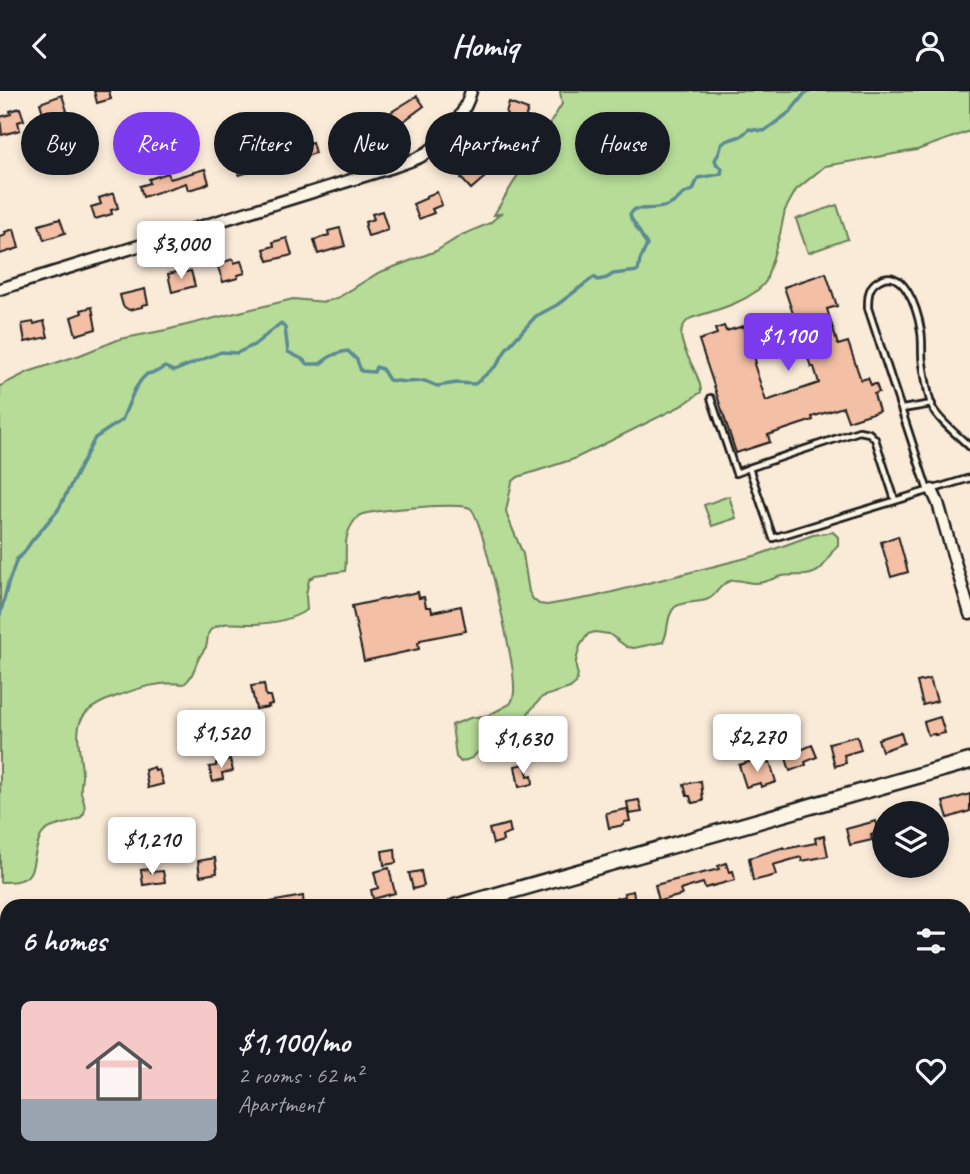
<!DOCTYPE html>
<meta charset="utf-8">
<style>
:root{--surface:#171b24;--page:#20242c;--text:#f1f3f6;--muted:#9ea1a6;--accent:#7c3aed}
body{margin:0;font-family:Caveat,sans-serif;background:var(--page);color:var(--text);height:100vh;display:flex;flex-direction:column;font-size:26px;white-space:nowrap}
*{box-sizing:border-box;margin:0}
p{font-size:23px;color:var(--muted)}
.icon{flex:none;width:38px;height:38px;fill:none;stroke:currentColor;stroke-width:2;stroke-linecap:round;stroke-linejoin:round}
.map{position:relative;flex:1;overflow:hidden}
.side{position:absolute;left:0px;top:808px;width:971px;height:275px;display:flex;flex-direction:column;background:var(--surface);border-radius:21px 21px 0 0;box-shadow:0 4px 10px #0003}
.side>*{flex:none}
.guide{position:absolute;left:21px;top:21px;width:929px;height:63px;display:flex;gap:14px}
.buttons{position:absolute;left:872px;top:710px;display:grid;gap:14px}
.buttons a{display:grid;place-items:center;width:77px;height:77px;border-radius:50%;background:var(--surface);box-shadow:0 4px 10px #0003;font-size:35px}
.price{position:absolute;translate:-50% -60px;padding:0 16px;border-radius:7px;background:#fff;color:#222;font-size:23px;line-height:46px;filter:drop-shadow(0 2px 4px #0008)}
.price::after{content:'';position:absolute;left:50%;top:42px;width:21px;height:16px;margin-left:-10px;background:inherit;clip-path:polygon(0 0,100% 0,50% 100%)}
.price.active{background:var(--accent);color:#fff}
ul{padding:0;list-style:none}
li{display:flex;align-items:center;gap:21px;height:175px;padding:0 21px}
li span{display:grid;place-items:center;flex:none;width:196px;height:140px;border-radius:10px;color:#555}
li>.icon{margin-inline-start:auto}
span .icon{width:84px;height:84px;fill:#fffc;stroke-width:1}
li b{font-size:30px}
h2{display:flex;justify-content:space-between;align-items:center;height:84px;padding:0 21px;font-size:30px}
.chip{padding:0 24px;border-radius:32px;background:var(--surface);box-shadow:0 4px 10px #0003;font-size:24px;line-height:63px}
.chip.active{background:var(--accent);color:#fff}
header{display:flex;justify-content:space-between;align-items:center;height:91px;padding:0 21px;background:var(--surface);font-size:32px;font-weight:700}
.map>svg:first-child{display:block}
</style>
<header><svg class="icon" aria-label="back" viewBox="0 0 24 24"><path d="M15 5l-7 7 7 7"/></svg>Homiq<svg class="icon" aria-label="person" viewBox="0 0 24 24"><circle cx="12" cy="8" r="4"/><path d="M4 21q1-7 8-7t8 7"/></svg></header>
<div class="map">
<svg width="970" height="1083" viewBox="0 0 970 1083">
<rect width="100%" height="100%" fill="#faead8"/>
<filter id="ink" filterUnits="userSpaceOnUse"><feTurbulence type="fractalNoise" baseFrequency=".0143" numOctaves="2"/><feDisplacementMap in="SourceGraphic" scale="14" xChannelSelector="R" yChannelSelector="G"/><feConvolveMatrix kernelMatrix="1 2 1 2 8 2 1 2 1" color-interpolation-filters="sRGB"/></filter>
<g filter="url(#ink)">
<g fill="#b6dc97" stroke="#697c5a" stroke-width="2">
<path d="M560 0H970V40L917 59 825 75 796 99 785 119 780 143 766 190C753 210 714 220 691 227 664 244 701 277 701 301L683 314 574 368 518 386 512 391 506 420 508 427 523 463 529 501 533 508 539 513 547 514 593 506 758 464 813 444 833 441 838 446V454C830 461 827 473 819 479 809 487 794 483 782 485 774 487 765 492 756 492 748 493 739 487 730 490 718 493 717 506 706 509 697 512 683 510 675 516 666 524 669 541 663 551L634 557 627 556 609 543 595 541 588 543 580 555 576 570V577L578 584 576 592 570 597 542 606 528 622 529 634 522 643 495 649 483 656 472 667 461 671 456 666 452 634 470 627 489 624 510 613C516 605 514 593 513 582 511 561 482 424 470 417 458 411 379 419 363 423 358 425 358 425 355 429 341 447 348 461 345 480L315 484 309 489 306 504 307 519C290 529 275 532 256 533 241 534 227 529 213 537 205 542 209 549 206 556 204 559 202 562 200 565 194 576 194 585 184 593 159 590 139 597 117 605 69 622 77 637 82 680 83 687 80 694 81 701 82 707 87 715 84 722 78 736 46 730 40 747 28 776 41 792 0 791V295L28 281 80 264 120 248 166 239 293 208 325 211 339 206 378 182 436 160 462 144 490 132 500 123 494 124 521 79 465 44 473 32 529 66 562 13Z"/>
<path d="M837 114 848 148 808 162 796 128Z"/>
<path d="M729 405 736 427 712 435 704 414Z"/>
</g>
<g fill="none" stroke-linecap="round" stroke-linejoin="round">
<path stroke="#5c8a94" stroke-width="3.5" d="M0 524 8 493 17 468 23 463 31 451 58 419 95 347 122 329 134 300 141 289 147 283 156 281 165 276 174 280 221 261 237 262 254 254 281 232 285 237 288 261 302 268 308 273H320C329 265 336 262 348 260L357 269 361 280 374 281 376 276 382 278 389 289 406 291 425 290 437 295 457 292 475 293 497 274 507 257 536 225 557 214 594 186 598 189 607 187 613 183 638 180 640 169 647 154 631 127 630 123 635 118C646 117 659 119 669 114 680 110 679 102 693 99L698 87 721 83 722 77 717 74 715 69 719 62 721 54 726 50 741 45 749 38 764 40 790 21 805 2 812 0"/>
</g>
<g fill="#f3bfa5" stroke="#1c1c1c" stroke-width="2">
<path d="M94 0H109L111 8 97 12Z"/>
<path d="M62 4 67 20 51 25V23L44 25 40 12Z"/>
<path d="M417 5 424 15 397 35 388 23Z"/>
<path d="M509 12 528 19 519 43 503 37 508 24 506 22Z"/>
<path d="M20 17 24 29 18 31 20 39 2 44 0 26 11 23 10 20Z"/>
<path d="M354 29 355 35 360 33 364 45 351 49 350 47 336 51 332 36Z"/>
<path d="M312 51 315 62 304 66 305 69 292 74 285 58Z"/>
<path d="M260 58 264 73 248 78 249 81 239 84 234 66Z"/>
<path d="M480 67 492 80 471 98 461 87 473 76 471 74Z"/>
<path d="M205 78 209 92 203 95 188 99 186 92 143 106 140 95 150 92 149 88 168 82 170 88Z"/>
<path d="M437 101 442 114 432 118 434 122 419 128 413 113 427 107 426 105Z"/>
<path d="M114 102 118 117 111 119 112 123 95 128 91 116 101 113 99 107Z"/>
<path d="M382 120 388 139 368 145 365 135 366 134 365 131 374 128 372 123Z"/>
<path d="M60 128 65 142 44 149 39 134Z"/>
<path d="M340 137 345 155 318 163 314 149 329 144 328 140Z"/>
<path d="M14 138 19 157 0 163V146L6 144 5 141Z"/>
<path d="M287 147 292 164 268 170 264 158 274 155 273 151Z"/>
<path d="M233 168 234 172 241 170 245 182 238 184V187L223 191 218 176 222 175 221 172Z"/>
<path d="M181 180V182L191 180 195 195 172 201 168 183Z"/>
<path d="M826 182 837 215 827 218 838 254 848 251 861 289 868 287 871 294 876 293 879 301 874 303 879 320 848 330 843 316 812 326 813 329 768 344 770 351 736 362 699 249 717 243 715 238 724 235 726 240 744 235 756 272 754 273 766 310 819 292 814 276H811L784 196Z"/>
<path d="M145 198 148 213 142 214V216L129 219 123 215 120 204Z"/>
<path d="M92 216 96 238 76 244 71 226 82 222 81 219Z"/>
<path d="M44 230 48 246 25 251 22 233 33 231 34 233Z"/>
<path d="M898 445 908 481 891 486 881 451Z"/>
<path d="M418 501 419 507 424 506 426 516H431L432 521 461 515 466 540 420 549V551H418L419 558 364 570 352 515Z"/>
<path d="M930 588 937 610 923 614 917 591Z"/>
<path d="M264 593 266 605H270L272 613 268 614 269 616 256 618 251 595Z"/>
<path d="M940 626 945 642 935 644V643L928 644 924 631Z"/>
<path d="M735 635 737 642 743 640 747 655 729 660 723 638Z"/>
<path d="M901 641 904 652 882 660 878 648Z"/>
<path d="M857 645 861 659 844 664 846 672 835 675 829 652Z"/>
<path d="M812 654 817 666 805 671 806 674 790 680 786 667 797 663 796 661Z"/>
<path d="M230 668 233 680 222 682 223 688 213 691 209 676 216 675V672Z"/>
<path d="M759 668 761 674 770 671 776 691 761 696 760 692 746 696 739 674Z"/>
<path d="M525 673 528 685 532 684 533 693 519 696 515 675Z"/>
<path d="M154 676 155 680 159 679 163 693 148 697 145 679Z"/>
<path d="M701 690 703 710 692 712 690 705H687L684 693Z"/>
<path d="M970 703V720L948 727 943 711Z"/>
<path d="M639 709 642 721 629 723 627 711Z"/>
<path d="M627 718 630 730 624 731V734L609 737 606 722Z"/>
<path d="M876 730 880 741 871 744 872 749 850 754 846 738Z"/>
<path d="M509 733 511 742 502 745 503 750 493 753 489 738Z"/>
<path d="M824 745 828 765 802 770 801 766 773 774 776 784 753 790 749 767 784 756V758L816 752 815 747Z"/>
<path d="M395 758 396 772 384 774 382 760Z"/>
<path d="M215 767 217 782 200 785 198 770Z"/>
<path d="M726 772 729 781 733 780 735 789 705 797 703 792 680 799 682 804 659 810 655 794 719 778 718 775Z"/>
<path d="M389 777 395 802 373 808 371 799 378 797 374 781Z"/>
<path d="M150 778 151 781 163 780 165 791 143 794 141 779Z"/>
<path d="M421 780 424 795 413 798 409 782Z"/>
<path d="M633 800 636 816H598V812L625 805 624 802Z"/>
<path d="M303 805 304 816H270V811Z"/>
</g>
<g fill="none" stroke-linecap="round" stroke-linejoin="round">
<g stroke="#1c1c1c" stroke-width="10">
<g id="lane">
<path d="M711 307 736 382 749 377"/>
<path d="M902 318 932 313"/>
<path d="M928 400 868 217C868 208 868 198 875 192 903 169 918 221 921 240 923 251 921 262 923 273 925 284 928 306 932 316 938 329 959 345 970 356"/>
<path d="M895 409 875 348 869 342 859 340 749 377 773 447 970 387"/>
</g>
</g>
<g stroke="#1c1c1c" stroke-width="15">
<g id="street">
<path d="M0 198 393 76C402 73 411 70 420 66 443 53 464 26 471 0"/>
<path d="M932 399 938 412 970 523"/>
<path d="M964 878 970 877"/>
<path d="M233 1076 234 1083"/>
<path d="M861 1076 863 1083"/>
<path d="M249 1083 272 1076"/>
</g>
</g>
<g stroke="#1c1c1c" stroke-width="19">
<g id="secondary">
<path d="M455 816 970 670"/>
<path d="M0 941 7 939"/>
</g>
</g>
<use href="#lane" stroke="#fcf5e5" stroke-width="4.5"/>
<use href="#street" stroke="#fcf5e5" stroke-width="10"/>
<use href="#secondary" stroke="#fcf5e5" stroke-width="14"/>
</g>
</g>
</svg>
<div class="buttons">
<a><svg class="icon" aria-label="layers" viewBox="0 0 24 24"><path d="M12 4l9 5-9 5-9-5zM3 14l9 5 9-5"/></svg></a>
</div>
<b class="price" style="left:181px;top:190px">$3,000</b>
<b class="price active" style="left:788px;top:282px">$1,100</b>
<b class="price" style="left:221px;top:679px">$1,520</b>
<b class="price" style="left:757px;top:683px">$2,270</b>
<b class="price" style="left:523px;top:685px">$1,630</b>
<b class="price" style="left:152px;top:786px">$1,210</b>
<div class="guide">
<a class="chip">Buy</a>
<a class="chip active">Rent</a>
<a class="chip">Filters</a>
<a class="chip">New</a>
<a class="chip">Apartment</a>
<a class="chip">House</a>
</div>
<section class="side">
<h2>6 homes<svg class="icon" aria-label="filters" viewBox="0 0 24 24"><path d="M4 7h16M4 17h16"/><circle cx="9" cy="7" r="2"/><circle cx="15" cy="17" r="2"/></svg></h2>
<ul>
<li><span style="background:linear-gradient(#f6c9c9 70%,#9aa5b1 0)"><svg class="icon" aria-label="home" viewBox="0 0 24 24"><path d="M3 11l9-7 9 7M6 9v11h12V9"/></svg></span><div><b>$1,100/mo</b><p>2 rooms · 62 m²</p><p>Apartment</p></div><svg class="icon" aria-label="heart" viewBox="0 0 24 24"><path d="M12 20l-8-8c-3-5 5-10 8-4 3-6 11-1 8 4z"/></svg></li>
</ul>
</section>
</div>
